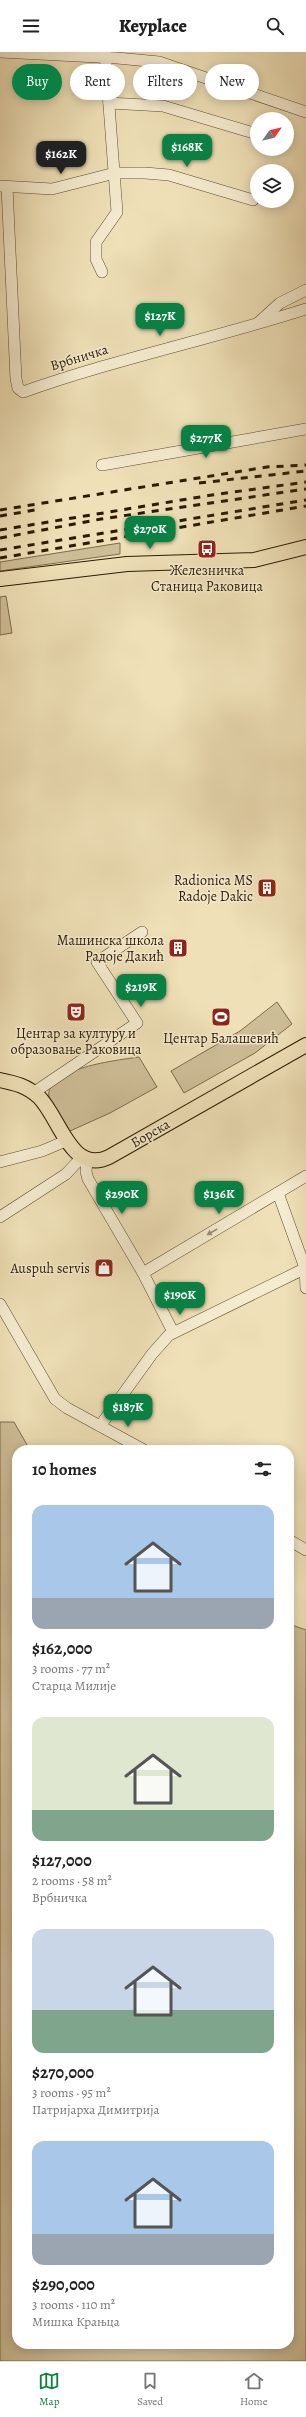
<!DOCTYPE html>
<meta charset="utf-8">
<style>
:root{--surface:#fff;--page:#f6f6f6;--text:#222;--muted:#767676;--line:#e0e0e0;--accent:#0b8043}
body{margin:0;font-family:Alegreya,serif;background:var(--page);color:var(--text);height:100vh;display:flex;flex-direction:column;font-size:15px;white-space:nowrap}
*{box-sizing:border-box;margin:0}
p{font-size:13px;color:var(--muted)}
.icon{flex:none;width:22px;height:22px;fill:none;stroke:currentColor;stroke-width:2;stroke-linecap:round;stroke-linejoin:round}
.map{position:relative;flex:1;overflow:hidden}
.drawer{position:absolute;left:12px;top:1393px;width:282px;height:904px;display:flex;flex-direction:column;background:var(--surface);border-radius:16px;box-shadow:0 2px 10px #0003}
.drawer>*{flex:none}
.top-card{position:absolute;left:12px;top:12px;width:282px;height:36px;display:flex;gap:8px}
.needle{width:26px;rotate:56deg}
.tools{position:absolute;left:250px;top:60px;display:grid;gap:8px}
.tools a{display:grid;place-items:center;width:44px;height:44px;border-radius:50%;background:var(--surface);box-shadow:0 2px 10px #0003;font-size:20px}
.price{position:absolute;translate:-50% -34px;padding:0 9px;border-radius:8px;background:var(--accent);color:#fff;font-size:13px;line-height:26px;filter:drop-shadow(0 1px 2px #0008)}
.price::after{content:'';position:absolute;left:50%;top:24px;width:12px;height:9px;margin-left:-6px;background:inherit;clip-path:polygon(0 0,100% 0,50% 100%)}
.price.active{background:#222;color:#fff}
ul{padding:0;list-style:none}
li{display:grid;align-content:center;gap:8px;height:212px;padding:0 20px}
li span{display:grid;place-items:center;height:124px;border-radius:12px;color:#555}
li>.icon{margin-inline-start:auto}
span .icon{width:72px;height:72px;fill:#fffc;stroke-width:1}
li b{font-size:17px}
h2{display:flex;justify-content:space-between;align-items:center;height:48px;padding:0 20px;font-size:17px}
.chip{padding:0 14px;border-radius:18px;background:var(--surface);box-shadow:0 2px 10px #0003;font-size:14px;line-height:36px}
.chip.active{background:var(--accent);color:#fff}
header{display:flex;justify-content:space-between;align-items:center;height:52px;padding:0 20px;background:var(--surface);font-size:18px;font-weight:800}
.tab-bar{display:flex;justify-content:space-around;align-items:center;height:56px;border-top:1px solid var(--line);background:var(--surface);font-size:11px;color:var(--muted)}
.tab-bar a{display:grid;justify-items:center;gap:2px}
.tab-bar .active{color:var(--accent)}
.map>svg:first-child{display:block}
</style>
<header><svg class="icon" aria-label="menu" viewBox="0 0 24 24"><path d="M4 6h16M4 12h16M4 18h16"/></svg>Keyplace<svg class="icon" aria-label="search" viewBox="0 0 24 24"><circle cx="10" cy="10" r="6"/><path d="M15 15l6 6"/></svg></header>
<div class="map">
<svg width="306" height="2309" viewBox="0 0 306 2309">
<rect width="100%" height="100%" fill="#efe0b7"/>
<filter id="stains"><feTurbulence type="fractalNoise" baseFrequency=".005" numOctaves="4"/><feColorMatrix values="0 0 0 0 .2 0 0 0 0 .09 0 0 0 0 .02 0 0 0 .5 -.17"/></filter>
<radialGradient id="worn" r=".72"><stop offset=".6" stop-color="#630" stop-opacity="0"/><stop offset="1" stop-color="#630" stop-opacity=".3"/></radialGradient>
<g fill="#cebe98" stroke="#7c6c4c">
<path d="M120 491V502L0 519V510Z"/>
<path d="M6 544 12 581 0 583V545Z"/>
<path d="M277 950 292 972 255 1001 184 1041 171 1019 240 979Z"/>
<path d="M139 1005 157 1035 110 1061 70 1079 49 1045C44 1016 119 1008 139 1005Z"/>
<path d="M0 1370H14L30 1398H17V2292H289V1572L306 1578V2309H0Z"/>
</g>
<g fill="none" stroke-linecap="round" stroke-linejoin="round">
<g stroke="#5c4c2e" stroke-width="12">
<g id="minor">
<path d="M0 0 117 6 159 10 306 60"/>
<path d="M109 51 163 54 257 82"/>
<path d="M0 134 52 137 115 121H145L169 123 253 148"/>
<path d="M7 135 16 327 18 336 23 340C116 307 212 287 306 257"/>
<path d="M102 220 96 207V190L117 160 105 0"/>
<path d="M258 271 280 251 306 238"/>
<path d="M102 413 306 377"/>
<path d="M33 1041 137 971 97 910 142 880"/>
<path d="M87 1108 86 1120 88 1127 143 1221 173 1280"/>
<path d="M0 1110 42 1099 68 1088"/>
<path d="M278 1141 305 1216 306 1236"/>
<path d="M0 1165 66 1122 82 1105"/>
<path d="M143 1221 306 1124"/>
<path d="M0 1252 55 1347 67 1356 144 1398"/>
<path d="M100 1374 152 1302 169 1283 306 1216"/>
<path d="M289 1488 306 1498"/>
</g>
</g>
<g stroke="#2b1a00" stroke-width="16">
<g id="major">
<path d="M0 527 127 512 254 508 306 495"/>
<path d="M0 1028C15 1031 27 1034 39 1045 60 1066 71 1123 109 1105L306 993"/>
</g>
</g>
<use href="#minor" stroke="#f5ebd0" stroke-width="11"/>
<use href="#major" stroke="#efe0b7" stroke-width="14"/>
<g stroke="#2b1a00" stroke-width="3" stroke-dasharray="7 7" stroke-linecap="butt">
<path d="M199 431 306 419"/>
<path d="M0 458 267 415 306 413"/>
<path d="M0 464 35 458"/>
<path d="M0 478 212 443 306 430"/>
<path d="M0 486 101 467 306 437"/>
<path d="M0 498 306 448"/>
<path d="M0 506 306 454"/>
</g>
</g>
<defs><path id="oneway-solid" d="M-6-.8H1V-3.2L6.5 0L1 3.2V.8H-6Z"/></defs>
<use fill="#9a8d72" href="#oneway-solid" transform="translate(212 1180) rotate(150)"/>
<defs>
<g id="bus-square" transform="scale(1)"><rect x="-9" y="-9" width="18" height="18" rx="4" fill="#8f2418" stroke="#f5ebd0"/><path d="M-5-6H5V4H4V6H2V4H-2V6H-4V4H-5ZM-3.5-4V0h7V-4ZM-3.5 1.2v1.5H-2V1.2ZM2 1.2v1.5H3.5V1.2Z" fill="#fff"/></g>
<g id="building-square" transform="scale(1)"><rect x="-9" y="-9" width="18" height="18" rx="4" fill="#8f2418" stroke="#f5ebd0"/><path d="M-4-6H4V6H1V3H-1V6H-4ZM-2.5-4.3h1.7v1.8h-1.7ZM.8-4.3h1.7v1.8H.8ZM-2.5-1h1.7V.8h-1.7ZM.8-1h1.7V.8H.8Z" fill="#fff"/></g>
<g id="theatre-square" transform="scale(1)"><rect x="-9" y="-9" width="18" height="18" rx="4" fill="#8f2418" stroke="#f5ebd0"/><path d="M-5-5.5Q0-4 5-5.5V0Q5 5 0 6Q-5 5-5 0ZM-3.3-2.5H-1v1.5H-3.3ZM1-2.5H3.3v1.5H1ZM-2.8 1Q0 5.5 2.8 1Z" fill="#fff"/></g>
<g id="stadium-square" transform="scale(1)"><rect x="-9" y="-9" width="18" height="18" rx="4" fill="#8f2418" stroke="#f5ebd0"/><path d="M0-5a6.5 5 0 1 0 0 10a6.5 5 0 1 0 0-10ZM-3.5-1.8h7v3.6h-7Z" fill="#fff"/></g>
<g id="shop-square" transform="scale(1)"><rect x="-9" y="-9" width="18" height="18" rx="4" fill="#8f2418" stroke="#f5ebd0"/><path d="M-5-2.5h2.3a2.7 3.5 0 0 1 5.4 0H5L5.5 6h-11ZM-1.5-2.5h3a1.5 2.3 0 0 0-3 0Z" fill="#fff"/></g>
</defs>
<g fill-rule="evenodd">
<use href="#bus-square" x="207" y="497"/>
<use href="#building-square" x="267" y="836"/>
<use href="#building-square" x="178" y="896"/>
<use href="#theatre-square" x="76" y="960"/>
<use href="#stadium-square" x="221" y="965"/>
<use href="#shop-square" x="104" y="1216"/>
</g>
<g text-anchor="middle" stroke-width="3" stroke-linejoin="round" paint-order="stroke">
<g font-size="14" fill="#2b1a00" stroke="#f5ebd0">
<text transform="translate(79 305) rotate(-17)" y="5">Врбничка</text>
<text transform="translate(150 1081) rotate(-30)" y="5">Борска</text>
</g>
<g font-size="14" fill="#2b1a00" stroke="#f5ebd0">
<text x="207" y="523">Железничка<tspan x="207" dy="16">Станица Раковица</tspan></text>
<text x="253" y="833" text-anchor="end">Radionica MS<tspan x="253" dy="16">Radoje Dakic</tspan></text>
<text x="164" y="893" text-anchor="end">Машинска школа<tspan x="164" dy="16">Радоје Дакић</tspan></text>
<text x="76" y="986">Центар за културу и<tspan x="76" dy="16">образовање Раковица</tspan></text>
<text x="221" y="991">Центар Балашевић</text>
<text x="90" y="1221" text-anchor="end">Auspuh servis</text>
</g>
</g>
<rect width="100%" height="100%" filter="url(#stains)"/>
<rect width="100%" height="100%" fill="url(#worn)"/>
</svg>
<div class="tools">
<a><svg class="needle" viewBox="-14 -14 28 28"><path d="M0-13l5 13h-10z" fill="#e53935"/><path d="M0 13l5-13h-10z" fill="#767676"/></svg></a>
<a><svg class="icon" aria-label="layers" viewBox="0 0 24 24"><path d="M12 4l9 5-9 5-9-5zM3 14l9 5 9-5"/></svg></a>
</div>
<b class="price" style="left:187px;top:116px">$168K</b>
<b class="price active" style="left:61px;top:123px">$162K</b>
<b class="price" style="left:160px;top:285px">$127K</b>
<b class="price" style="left:206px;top:407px">$277K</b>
<b class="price" style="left:150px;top:498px">$270K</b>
<b class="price" style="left:141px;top:956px">$219K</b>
<b class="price" style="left:122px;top:1163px">$290K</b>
<b class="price" style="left:219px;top:1163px">$136K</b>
<b class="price" style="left:180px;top:1264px">$190K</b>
<b class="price" style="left:128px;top:1376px">$187K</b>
<div class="top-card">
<a class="chip active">Buy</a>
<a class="chip">Rent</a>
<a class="chip">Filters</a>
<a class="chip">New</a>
</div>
<section class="drawer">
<h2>10 homes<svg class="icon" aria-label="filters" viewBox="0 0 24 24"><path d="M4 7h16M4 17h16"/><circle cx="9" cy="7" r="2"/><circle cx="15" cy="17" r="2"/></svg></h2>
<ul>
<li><span style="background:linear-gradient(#a9c7e8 75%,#9aa5b1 0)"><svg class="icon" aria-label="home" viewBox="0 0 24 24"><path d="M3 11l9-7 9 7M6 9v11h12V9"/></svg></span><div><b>$162,000</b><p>3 rooms · 77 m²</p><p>Старца Милије</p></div></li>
<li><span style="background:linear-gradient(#dfe7d0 75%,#7fa58c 0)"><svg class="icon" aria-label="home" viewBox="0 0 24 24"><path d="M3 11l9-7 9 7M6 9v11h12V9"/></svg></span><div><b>$127,000</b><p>2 rooms · 58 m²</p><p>Врбничка</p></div></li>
<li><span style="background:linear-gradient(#c9d6e8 65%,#7fa58c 0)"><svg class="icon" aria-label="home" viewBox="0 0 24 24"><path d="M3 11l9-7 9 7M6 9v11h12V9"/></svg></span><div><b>$270,000</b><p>3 rooms · 95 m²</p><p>Патријарха Димитрија</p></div></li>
<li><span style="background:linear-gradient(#a9c7e8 75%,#9aa5b1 0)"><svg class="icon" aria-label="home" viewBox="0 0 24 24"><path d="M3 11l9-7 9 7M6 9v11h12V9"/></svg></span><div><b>$290,000</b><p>3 rooms · 110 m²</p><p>Мишка Крањца</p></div></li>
</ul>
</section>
</div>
<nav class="tab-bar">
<a class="active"><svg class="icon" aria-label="map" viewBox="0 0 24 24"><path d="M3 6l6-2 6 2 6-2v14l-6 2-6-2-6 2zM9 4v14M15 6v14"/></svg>Map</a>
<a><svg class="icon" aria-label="saved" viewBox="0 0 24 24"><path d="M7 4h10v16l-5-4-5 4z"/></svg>Saved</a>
<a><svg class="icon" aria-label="home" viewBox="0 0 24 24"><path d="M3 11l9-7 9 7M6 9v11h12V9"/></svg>Home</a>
</nav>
